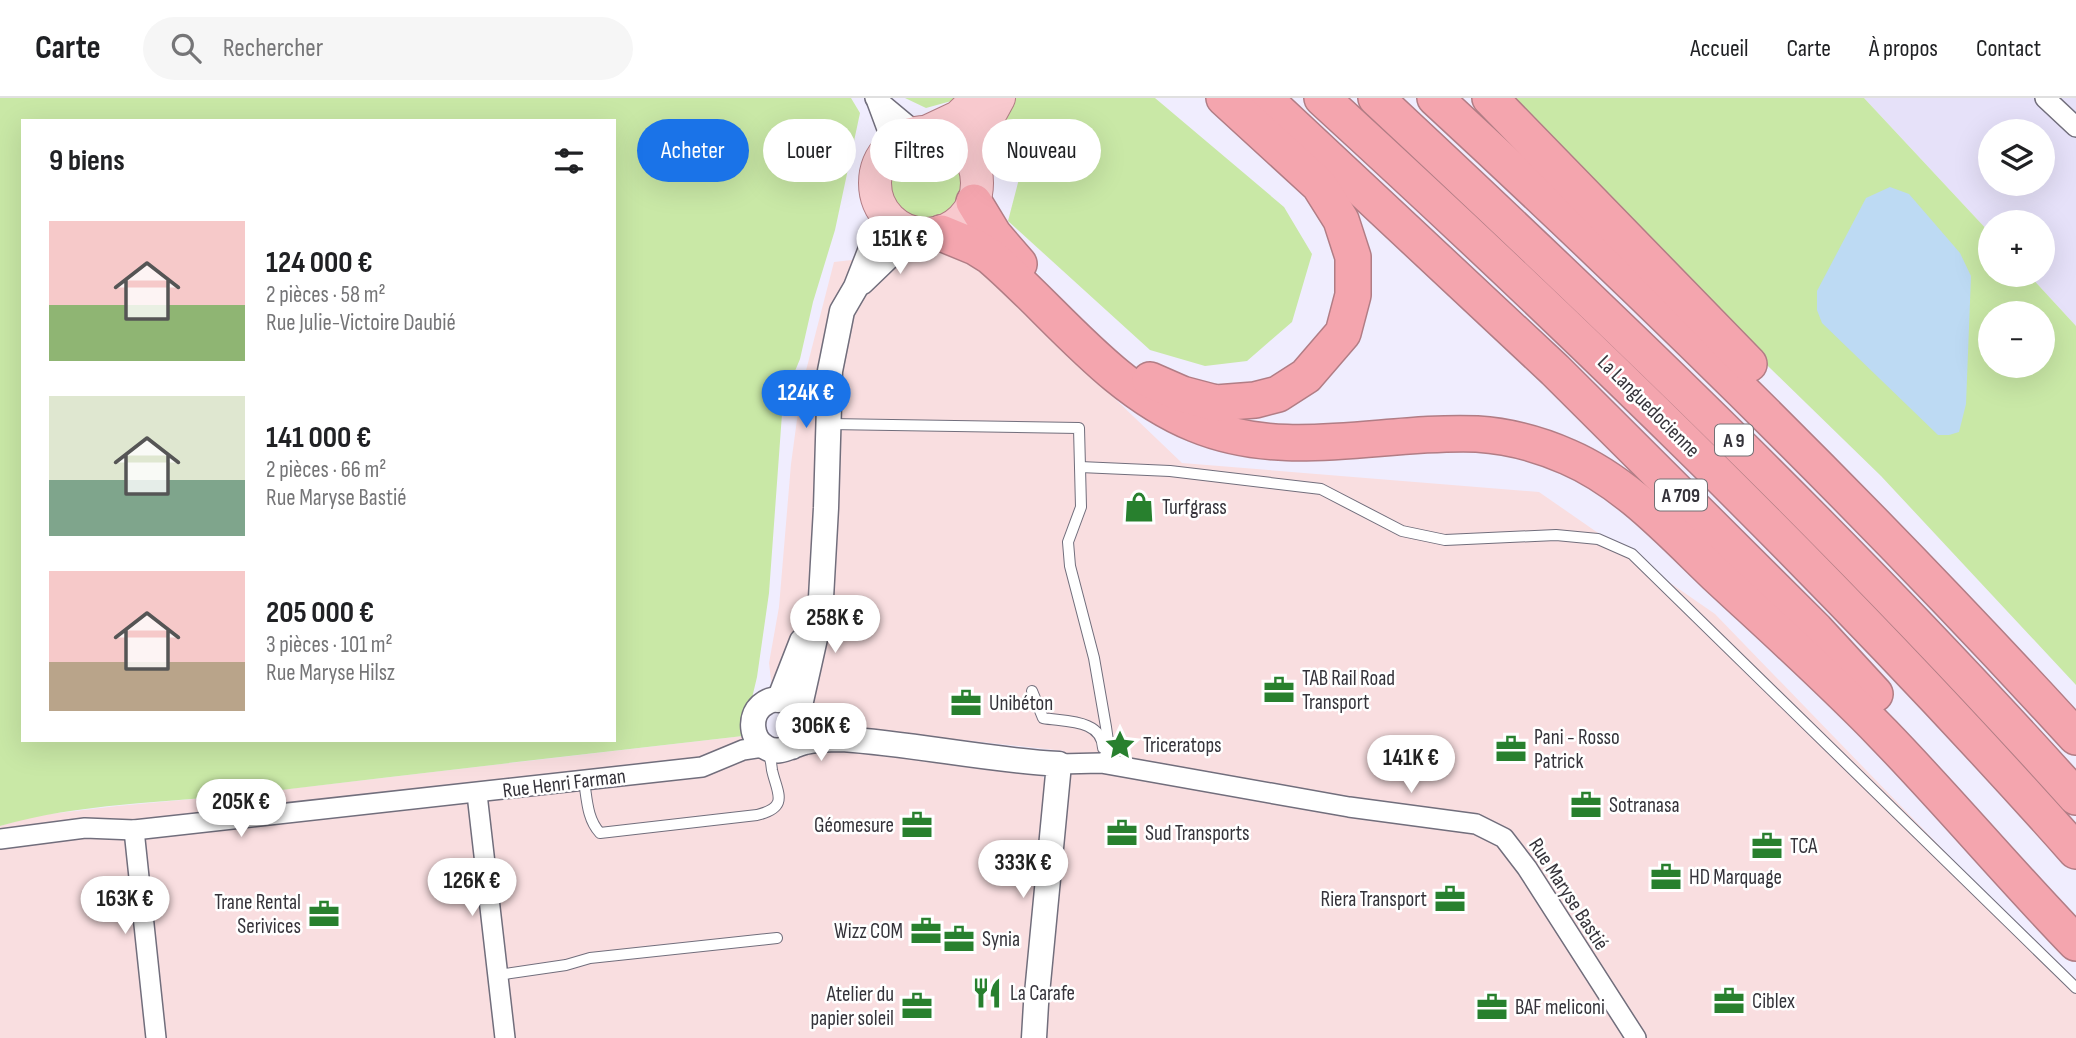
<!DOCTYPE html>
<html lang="fr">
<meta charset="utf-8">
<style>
:root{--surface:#fff;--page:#f6f6f6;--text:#202124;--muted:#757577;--line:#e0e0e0;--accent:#1a73e8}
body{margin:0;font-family:"Sofia Sans Condensed",sans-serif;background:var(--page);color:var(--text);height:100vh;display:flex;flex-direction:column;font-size:26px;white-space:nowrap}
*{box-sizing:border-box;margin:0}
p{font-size:23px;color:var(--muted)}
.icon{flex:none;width:38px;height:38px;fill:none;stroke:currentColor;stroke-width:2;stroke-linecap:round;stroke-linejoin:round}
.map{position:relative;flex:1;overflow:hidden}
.drawer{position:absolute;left:21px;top:21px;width:595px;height:623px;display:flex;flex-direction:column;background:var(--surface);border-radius:0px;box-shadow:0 7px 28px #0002}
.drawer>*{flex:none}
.banner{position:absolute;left:637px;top:21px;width:665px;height:63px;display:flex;gap:14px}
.controls{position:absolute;left:1978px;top:21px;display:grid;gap:14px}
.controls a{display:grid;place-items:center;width:77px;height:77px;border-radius:50%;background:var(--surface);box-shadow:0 7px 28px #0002;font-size:35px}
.price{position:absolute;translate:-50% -60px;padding:0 16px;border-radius:24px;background:#fff;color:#222;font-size:23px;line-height:46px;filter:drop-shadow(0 2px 4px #0008)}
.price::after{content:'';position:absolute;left:50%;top:42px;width:21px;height:16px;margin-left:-10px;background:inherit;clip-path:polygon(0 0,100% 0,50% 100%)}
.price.active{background:var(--accent);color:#fff}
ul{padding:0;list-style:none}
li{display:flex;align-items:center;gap:21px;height:175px;padding:0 28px}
li span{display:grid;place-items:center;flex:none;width:196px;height:140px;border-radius:0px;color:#555}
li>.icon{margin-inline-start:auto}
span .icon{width:84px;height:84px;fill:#fffc;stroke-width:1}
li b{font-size:30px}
h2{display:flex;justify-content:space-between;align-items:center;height:84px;padding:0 28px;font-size:30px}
.tag{padding:0 24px;border-radius:32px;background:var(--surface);box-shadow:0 7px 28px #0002;font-size:24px;line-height:63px}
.tag.active{background:var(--accent);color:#fff}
header{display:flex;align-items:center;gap:42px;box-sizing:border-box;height:98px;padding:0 35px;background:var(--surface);border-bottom:2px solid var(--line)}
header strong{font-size:33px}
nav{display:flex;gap:38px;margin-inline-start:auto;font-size:24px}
.search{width:490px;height:63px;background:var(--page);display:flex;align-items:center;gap:18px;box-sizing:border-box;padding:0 24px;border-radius:38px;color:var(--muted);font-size:26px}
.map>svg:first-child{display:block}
</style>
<header>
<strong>Carte</strong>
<div class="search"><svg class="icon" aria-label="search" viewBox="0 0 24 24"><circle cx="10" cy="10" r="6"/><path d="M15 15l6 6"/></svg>Rechercher</div>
<nav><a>Accueil</a><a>Carte</a><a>À propos</a><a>Contact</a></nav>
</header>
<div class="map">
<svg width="2076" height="940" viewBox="0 0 2076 940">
<rect width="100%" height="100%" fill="#f0edfe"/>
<path fill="#e6e1f9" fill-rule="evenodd" d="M1864 0H2076V228L2029 177H2042V124H1990V135ZM1990 33H2042V86H1990Z"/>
<g fill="#f9dee0">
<path d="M940 152 969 161 1182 365 1539 394 1715 516 2076 889V940H1042L1064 653 832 628 772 590 769 565 779 509 791 366 801 292 834 164Z"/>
<path d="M743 638 749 662 832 651 1041 676 1050 689 1028 940H0V728L33 718 117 708 236 697Z"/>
</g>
<g fill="#c9e8a6" fill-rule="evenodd">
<path d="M0 0H851L860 15 835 132 813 204 800 261 783 302 769 495 757 579 743 638C578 657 412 676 247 696 165 705 79 705 0 728ZM23 23H614V642H23Z"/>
<path d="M905 0H1155L1284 109 1312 156 1292 224 1247 263 1205 268 1150 252 1008 123 1020 77 1011 32 955 2 926 10Z"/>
<path d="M1500 0H1864L1990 135V177H2029L2076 228V587L1881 378 1581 86ZM1990 215H2042V268H1990Z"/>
<circle cx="924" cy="84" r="38"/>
</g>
<path fill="#bddaf3" d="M1890 89 1909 96 1960 155 1971 178 1966 306 1959 334 1949 337H1938L1822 225 1817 212V193L1866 100Z"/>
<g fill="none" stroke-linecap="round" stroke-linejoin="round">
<g stroke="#716e7c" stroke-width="12">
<g id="service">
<path d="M829 326 1079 330 1081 409 1068 444 1070 468 1094 560 1106 629 1109 650 1101 665"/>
<path d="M1080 369 1170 373 1321 391 1402 433 1445 442 1556 437 1598 441 1632 456 2076 890"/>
<path d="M1032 593 1043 620C1065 624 1102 621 1103 650"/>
<path d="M584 683C587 701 587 721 600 735L757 717C790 709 777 695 772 672 771 665 771 660 768 654"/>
<path d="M498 877 566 867 590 860 777 840"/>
</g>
</g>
<g stroke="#716e7c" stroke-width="22">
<g id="minor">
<path d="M875 0 917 35"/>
<path d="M2045 0 2076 29"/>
<path d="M877 4 887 31 889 50"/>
<path d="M1059 666 1101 665 1349 709 1476 726 1504 740 1527 770 1636 940"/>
<path d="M477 696 505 940"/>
<path d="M134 732 156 940"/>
<path d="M0 741 85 730 134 732 702 669 743 652 764 649"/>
</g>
</g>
<g stroke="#716e7c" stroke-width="27">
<g id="tertiary">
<path d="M862 184 913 135"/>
<path d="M779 602 802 543"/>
<path d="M799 612 820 518 826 410 830 273 842 213 856 189 885 115"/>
<path d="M792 649C822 622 786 586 761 608 749 619 751 641 765 649 779 658 791 647 805 644 817 641 831 641 842 641 915 646 986 662 1059 666L1036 906 1034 940"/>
</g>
</g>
<g stroke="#b17d85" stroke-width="34">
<g id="primary">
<path d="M926 34 958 19 978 0"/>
<circle cx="926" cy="85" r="51"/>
<path d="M974 66 976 42 999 0"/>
</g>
</g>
<g stroke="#b17d85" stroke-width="38">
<g id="motorway">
<path d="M1264 0 1555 272 1816 532 1875 596"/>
<path d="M1322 0C1584 240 1840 488 2076 753"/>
<path d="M1376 0C1617 225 1856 454 2076 699"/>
<path d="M1435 0C1657 205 1872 416 2076 639"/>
<path d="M1490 0 1749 266"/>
<path d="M974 104 994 137 1019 166"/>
<path d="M941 135 975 149 991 159C1057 216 1112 292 1195 326 1287 364 1382 332 1477 336 1508 338 1539 346 1568 359 1626 384 1671 434 1716 477 1772 529 1829 580 1883 636 1949 704 2010 777 2076 845"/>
<path d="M1150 282 1182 296 1216 305 1255 302 1278 296 1306 278 1343 235 1353 197V159L1341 122 1319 87 1224 0"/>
</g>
</g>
<use href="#service" stroke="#fff" stroke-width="10"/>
<use href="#minor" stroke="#fff" stroke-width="19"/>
<use href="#tertiary" stroke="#fff" stroke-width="24"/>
<use href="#primary" stroke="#f8c9ce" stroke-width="32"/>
<use href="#motorway" stroke="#f4a5ae" stroke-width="35"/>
</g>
<defs>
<g id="shop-bare" transform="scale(2.415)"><path d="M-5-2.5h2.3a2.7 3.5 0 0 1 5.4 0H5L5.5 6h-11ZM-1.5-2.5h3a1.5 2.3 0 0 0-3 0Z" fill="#28802e" stroke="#fff" stroke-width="2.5" paint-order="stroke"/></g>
<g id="office-bare" transform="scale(2.415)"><path d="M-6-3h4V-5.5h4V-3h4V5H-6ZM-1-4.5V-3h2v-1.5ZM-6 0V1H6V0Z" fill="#28802e" stroke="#fff" stroke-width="2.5" paint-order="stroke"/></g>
<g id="sight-bare" transform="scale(2.415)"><path d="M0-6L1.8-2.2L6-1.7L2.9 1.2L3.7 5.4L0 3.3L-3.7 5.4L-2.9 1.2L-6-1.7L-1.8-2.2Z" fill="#28802e" stroke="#fff" stroke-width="2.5" paint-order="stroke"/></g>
<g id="restaurant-bare" transform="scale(2.415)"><path d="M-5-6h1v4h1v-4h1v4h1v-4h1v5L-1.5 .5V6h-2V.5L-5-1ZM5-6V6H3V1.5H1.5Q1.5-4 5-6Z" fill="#28802e" stroke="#fff" stroke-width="2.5" paint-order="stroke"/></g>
</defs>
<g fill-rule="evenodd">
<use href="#shop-bare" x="1139" y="409"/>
<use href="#office-bare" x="1279" y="592"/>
<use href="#office-bare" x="966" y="605"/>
<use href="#sight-bare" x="1120" y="647"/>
<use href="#office-bare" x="1511" y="651"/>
<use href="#office-bare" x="1586" y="707"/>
<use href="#office-bare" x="917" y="727"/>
<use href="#office-bare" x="1122" y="735"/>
<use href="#office-bare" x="1767" y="748"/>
<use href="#office-bare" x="1666" y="779"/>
<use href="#office-bare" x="1450" y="801"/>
<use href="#office-bare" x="324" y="816"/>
<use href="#office-bare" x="926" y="833"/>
<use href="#office-bare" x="959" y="841"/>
<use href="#restaurant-bare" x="987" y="895"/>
<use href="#office-bare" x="1729" y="903"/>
<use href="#office-bare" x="917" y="908"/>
<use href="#office-bare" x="1492" y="909"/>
</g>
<g text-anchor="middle" stroke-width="5" stroke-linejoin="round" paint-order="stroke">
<g fill="#fff" stroke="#727075" stroke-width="2">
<rect x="1715" y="326.5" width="38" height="31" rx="5"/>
<rect x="1655" y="381.5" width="52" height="31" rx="5"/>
</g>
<g font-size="19" font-weight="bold" fill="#35333a">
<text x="1734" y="349">A 9</text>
<text x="1681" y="404">A 709</text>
</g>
<g font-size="21" fill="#35333a" stroke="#fff">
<text transform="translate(1649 308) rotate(45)" y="7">La Languedocienne</text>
<text transform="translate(564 685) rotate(-7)" y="7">Rue Henri Farman</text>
<text transform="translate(1569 796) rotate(57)" y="7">Rue Maryse Bastié</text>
</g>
<g font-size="21" fill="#35333a" stroke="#fff" text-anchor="start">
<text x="1162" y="416">Turfgrass</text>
<text x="1302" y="587">TAB Rail Road<tspan x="1302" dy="24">Transport</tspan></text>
<text x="989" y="612">Unibéton</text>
<text x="1534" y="646">Pani - Rosso<tspan x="1534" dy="24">Patrick</tspan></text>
<text x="1143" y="654">Triceratops</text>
<text x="1609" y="714">Sotranasa</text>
<text x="894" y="734" text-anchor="end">Géomesure</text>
<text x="1145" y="742">Sud Transports</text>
<text x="1790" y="755">TCA</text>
<text x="1689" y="786">HD Marquage</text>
<text x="1427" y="808" text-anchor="end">Riera Transport</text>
<text x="301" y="811" text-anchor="end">Trane Rental<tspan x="301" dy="24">Serivices</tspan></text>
<text x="903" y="840" text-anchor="end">Wizz COM</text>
<text x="982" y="848">Synia</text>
<text x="1010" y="902">La Carafe</text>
<text x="894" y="903" text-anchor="end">Atelier du<tspan x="894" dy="24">papier soleil</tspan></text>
<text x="1752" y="910">Ciblex</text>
<text x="1515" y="916">BAF meliconi</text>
</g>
</g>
</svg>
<div class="controls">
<a><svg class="icon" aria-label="layers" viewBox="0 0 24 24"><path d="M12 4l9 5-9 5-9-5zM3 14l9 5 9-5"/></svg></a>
<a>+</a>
<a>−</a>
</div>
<b class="price" style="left:900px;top:178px">151K €</b>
<b class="price active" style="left:806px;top:332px">124K €</b>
<b class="price" style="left:835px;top:557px">258K €</b>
<b class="price" style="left:821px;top:665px">306K €</b>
<b class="price" style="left:1411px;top:697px">141K €</b>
<b class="price" style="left:241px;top:741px">205K €</b>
<b class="price" style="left:1023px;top:802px">333K €</b>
<b class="price" style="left:472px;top:820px">126K €</b>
<b class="price" style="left:125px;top:838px">163K €</b>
<div class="banner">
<a class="tag active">Acheter</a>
<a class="tag">Louer</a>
<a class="tag">Filtres</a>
<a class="tag">Nouveau</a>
</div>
<section class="drawer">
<h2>9 biens<svg class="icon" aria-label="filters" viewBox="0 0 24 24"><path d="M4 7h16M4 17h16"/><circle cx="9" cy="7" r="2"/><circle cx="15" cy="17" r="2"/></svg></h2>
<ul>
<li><span style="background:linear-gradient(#f6c9c9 60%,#8fb573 0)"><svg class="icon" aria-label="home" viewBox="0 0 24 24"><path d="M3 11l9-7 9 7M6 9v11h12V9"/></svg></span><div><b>124 000 €</b><p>2 pièces · 58 m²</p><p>Rue Julie-Victoire Daubié</p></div></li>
<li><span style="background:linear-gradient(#dfe7d0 60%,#7fa58c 0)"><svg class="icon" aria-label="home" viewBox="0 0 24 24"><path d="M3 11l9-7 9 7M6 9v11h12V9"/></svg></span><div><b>141 000 €</b><p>2 pièces · 66 m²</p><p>Rue Maryse Bastié</p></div></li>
<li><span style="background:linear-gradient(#f6c9c9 65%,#b9a48a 0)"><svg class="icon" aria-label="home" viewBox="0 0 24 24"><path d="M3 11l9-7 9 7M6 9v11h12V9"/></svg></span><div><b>205 000 €</b><p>3 pièces · 101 m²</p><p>Rue Maryse Hilsz</p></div></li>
</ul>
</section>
</div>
